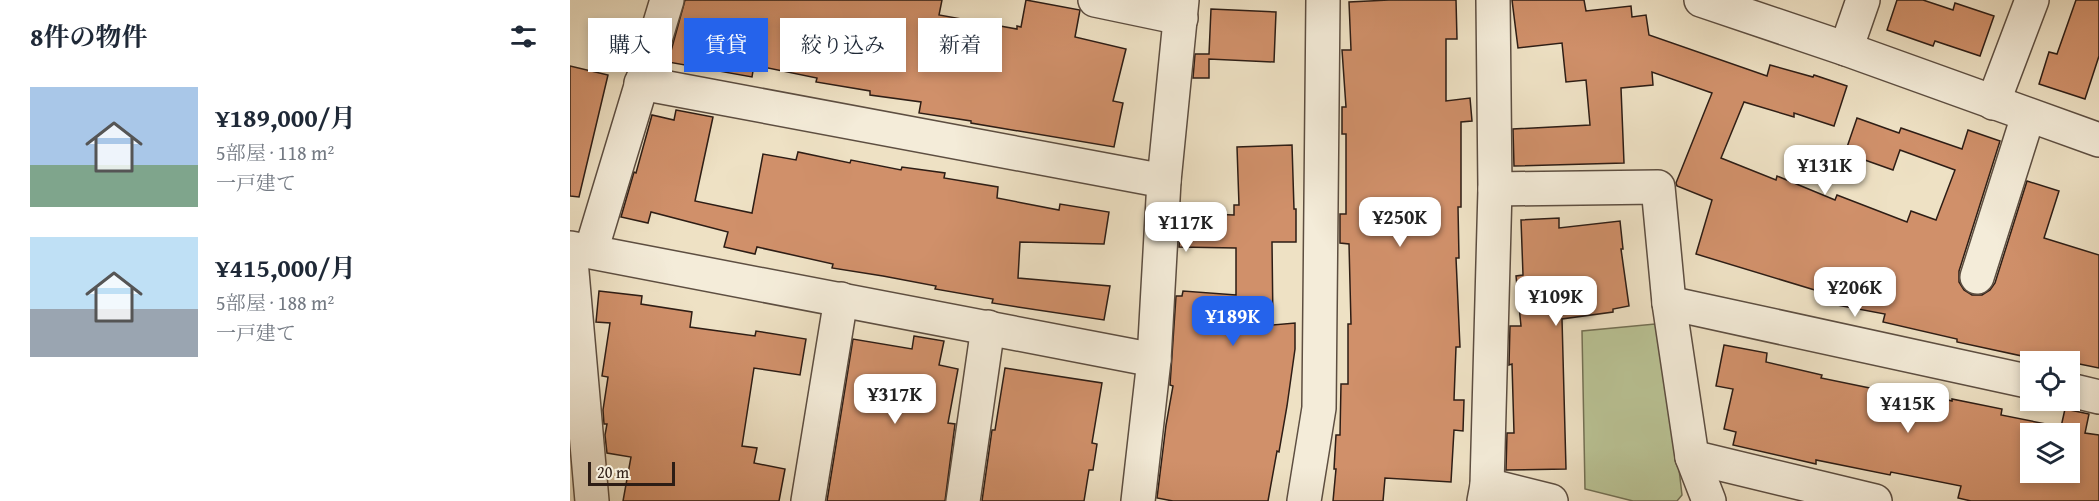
<!DOCTYPE html>
<html lang="ja">
<meta charset="utf-8">
<style>
:root{--surface:#fff;--page:#f6f6f7;--text:#1f2937;--muted:#747a83;--accent:#2563eb}
body{margin:0;font-family:"Gentium Book Plus","Noto Serif JP",serif;background:var(--page);color:var(--text);height:100vh;display:flex;flex-direction:column;font-size:22px;white-space:nowrap}
*{box-sizing:border-box;margin:0}
p{font-size:20px;color:var(--muted)}
.icon{flex:none;width:33px;height:33px;fill:none;stroke:currentColor;stroke-width:2;stroke-linecap:round;stroke-linejoin:round}
.map{position:relative;flex:1;overflow:hidden}
.details{display:flex;flex-direction:column;background:var(--surface);width:570px}
.details>*{flex:none}
.banner{position:absolute;left:18px;top:18px;width:570px;height:54px;display:flex;gap:12px}
.controls{position:absolute;left:1450px;top:351px;display:grid;gap:12px}
.controls a{display:grid;place-items:center;width:60px;height:60px;border-radius:0px;background:var(--surface);box-shadow:0 3px 9px #0003;font-size:30px}
.scale{position:absolute;left:18px;bottom:15px;width:87px;box-sizing:border-box;padding-left:6px;border:3px solid #2d1d15;border-top:0;font-size:16px;line-height:21px;white-space:nowrap;color:#2d1d15;-webkit-text-stroke:4px #f4ecd9;paint-order:stroke}
.price{position:absolute;translate:-50% -51px;padding:0 14px;border-radius:12px;background:#fff;color:#222;font-size:20px;line-height:39px;filter:drop-shadow(0 2px 3px #0008)}
.price::after{content:'';position:absolute;left:50%;top:36px;width:18px;height:14px;margin-left:-9px;background:inherit;clip-path:polygon(0 0,100% 0,50% 100%)}
.price.current{background:var(--accent);color:#fff}
ul{padding:0;list-style:none}
li{display:flex;align-items:center;gap:18px;height:150px;padding:0 30px}
li span{display:grid;place-items:center;flex:none;width:168px;height:120px;border-radius:0px;color:#555}
li>.icon{margin-inline-start:auto}
span .icon{width:72px;height:72px;fill:#fffc;stroke-width:1}
li b{font-size:26px}
h2{display:flex;justify-content:space-between;align-items:center;height:72px;padding:0 30px;font-size:26px}
.chip{padding:0 21px;border-radius:0px;background:var(--surface);box-shadow:0 3px 9px #0003;font-size:21px;line-height:54px}
.chip.current{background:var(--accent);color:#fff}
main{display:flex;flex:1;min-height:0}
.map>svg:first-child{display:block}
</style>
<main>
<section class="details">
<h2>8件の物件<svg class="icon" aria-label="filters" viewBox="0 0 24 24"><path d="M4 7h16M4 17h16"/><circle cx="9" cy="7" r="2"/><circle cx="15" cy="17" r="2"/></svg></h2>
<ul>
<li><span style="background:linear-gradient(#a9c7e8 65%,#7fa58c 0)"><svg class="icon" aria-label="home" viewBox="0 0 24 24"><path d="M3 11l9-7 9 7M6 9v11h12V9"/></svg></span><div><b>¥189,000/月</b><p>5部屋 · 118 m²</p><p>一戸建て</p></div></li>
<li><span style="background:linear-gradient(#bfe0f5 60%,#9aa5b1 0)"><svg class="icon" aria-label="home" viewBox="0 0 24 24"><path d="M3 11l9-7 9 7M6 9v11h12V9"/></svg></span><div><b>¥415,000/月</b><p>5部屋 · 188 m²</p><p>一戸建て</p></div></li>
</ul>
</section>
<div class="map">
<svg width="1529" height="501" viewBox="0 0 1529 501">
<rect width="100%" height="100%" fill="#eee1c4"/>
<filter id="stains"><feTurbulence type="fractalNoise" baseFrequency=".00333" numOctaves="4"/><feColorMatrix values="0 0 0 0 .2 0 0 0 0 .09 0 0 0 0 .02 0 0 0 .5 -.17"/></filter>
<radialGradient id="worn" r=".72"><stop offset=".6" stop-color="#630" stop-opacity="0"/><stop offset="1" stop-color="#630" stop-opacity=".3"/></radialGradient>
<path fill="#b9c294" stroke="#737054" stroke-width="1.5" d="M1085 324 1094 339 1112 495 1107 501H1063L1015 489 1012 331Z"/>
<g fill="#d0906a" stroke="#2d1d15" stroke-width="1.5" fill-rule="evenodd">
<path d="M115 0H372L369 15 447 29V26L451 27 456 0 510 10 505 37 556 49 543 101 553 103 544 147 401 123V121L349 113 351 102 300 95V91L246 82 247 78 184 65 182 77 98 62Z"/>
<path d="M819 0H886L887 39H876V101L900 98 902 121 891 122V207H888L889 258H886L890 347H886L884 400H894L893 431 884 430 881 482 815 478 813 501H763L766 469H764L766 435H770L771 384H778V324H781L779 244 770 243V214H776V134H772V107H776L772 50H781L779 2Z"/>
<path d="M942 0H1014L1016 11 1061 6 1062 17 1076 15 1079 35 1197 76 1200 65 1243 77 1244 75 1277 86 1264 126 1224 113V117L1174 102 1151 158 1206 180 1207 176 1265 200 1267 195 1337 222 1341 211 1366 220 1385 170 1330 150 1323 170 1275 153 1287 118 1329 133 1331 128 1392 149 1398 130 1430 141 1389 271V282L1394 290 1402 295H1412L1420 290 1425 283 1457 181 1489 191 1474 238 1529 255V368L1475 357V361L1387 342V339L1313 322 1315 314 1256 303 1258 294 1126 254 1142 200 1107 186 1106 183 1142 93 1082 72 1083 85 1051 88 1054 163 944 166 943 129 1020 125 1016 80 996 82 992 43 948 48Z"/>
<path d="M1327 0H1353L1383 10 1385 3 1424 16 1410 56 1365 41 1363 46 1317 30Z"/>
<path d="M1506 0H1529V56L1515 99 1469 84 1479 52 1487 54Z"/>
<path d="M641 9 706 12 704 62 639 59V78H623L625 54H639Z"/>
<path d="M0 66 38 75 9 197 0 196Z"/>
<path d="M106 110 143 117 125 201 182 213 193 154 226 160 228 152 280 163 281 160 331 170 332 167 375 173 374 178 428 187 427 198 489 210 490 204 539 212 534 244 450 242 448 278 540 286 534 320 422 303 423 299 365 289 366 286 313 276 262 268 263 264 187 247 185 254 154 247 158 232 81 212 78 223 51 217 64 172 66 173 82 115 104 120Z"/>
<path d="M722 145 724 209H726V242H702L703 325 725 323V349L717 406 709 452 707 451 698 501H603L587 498 596 425 603 386 600 385 606 296H612L613 291 666 295V248L609 247 611 213 664 215V205H669L667 147Z"/>
<path d="M989 218V228L1050 221 1053 249H1051L1059 306 1043 309V312L992 319 996 469 936 470 937 433H944L942 364 939 365 940 326H951L946 276 953 275 951 220Z"/>
<path d="M29 291 72 296 71 304 122 312 120 327 185 336 186 331 236 339 230 375 184 368 172 446 187 448 184 463 215 469 209 501H53L61 457 37 453 35 435 37 424H34L33 410 38 377 32 376 40 323 26 322Z"/>
<path d="M344 336 374 341 369 365 388 369 378 423 385 424 375 501H257L283 339 342 349Z"/>
<path d="M1154 345 1197 353 1196 362 1252 375 1251 378 1334 395 1335 389 1382 401V399L1432 409 1431 415 1491 427 1495 409 1519 414 1515 433 1529 435V501H1401L1388 498 1391 486 1321 472 1320 475 1246 460V464L1163 445 1166 432 1154 429 1163 389 1146 386ZM1461 434H1500V472H1461Z"/>
<path d="M435 368 532 383 522 443 527 444 523 470H519L514 501H412L422 430H425Z"/>
</g>
<g fill="none" stroke-linecap="round" stroke-linejoin="round">
<g stroke="#5d4e41" stroke-width="36">
<g id="street">
<path d="M525 0 611 18"/>
<path d="M1131 0 1276 49 1529 140"/>
<path d="M1276 49 1293 0"/>
<path d="M71 83 594 181"/>
<path d="M1423 103 1462 0"/>
<path d="M925 189 1088 187 1099 303 1122 457 1139 501"/>
<path d="M0 248 584 360"/>
<path d="M0 249 22 501"/>
<path d="M21 251 97 0"/>
<path d="M1407 277 1458 116"/>
<path d="M1099 303 1461 382"/>
<path d="M1500 390 1529 397"/>
<path d="M1122 457 1305 501"/>
<path d="M917 485 981 501"/>
<path d="M238 501 271 299"/>
<path d="M393 501 418 327"/>
<path d="M568 501 584 360 594 181 612 0"/>
<path d="M734 501 749 408 753 0"/>
<path d="M914 501 917 485 925 189 923 0"/>
</g>
</g>
<use href="#street" stroke="#f4ecd9" stroke-width="33"/>
</g>
<rect width="100%" height="100%" filter="url(#stains)"/>
<rect width="100%" height="100%" fill="url(#worn)"/>
</svg>
<div class="controls">
<a><svg class="icon" aria-label="locate" viewBox="0 0 24 24"><circle cx="12" cy="12" r="6"/><path d="M12 2v4M12 18v4M2 12h4M18 12h4"/></svg></a>
<a><svg class="icon" aria-label="layers" viewBox="0 0 24 24"><path d="M12 4l9 5-9 5-9-5zM3 14l9 5 9-5"/></svg></a>
</div>
<div class="scale">20 m</div>
<b class="price" style="left:1255px;top:196px">¥131K</b>
<b class="price" style="left:830px;top:248px">¥250K</b>
<b class="price" style="left:616px;top:253px">¥117K</b>
<b class="price" style="left:1285px;top:318px">¥206K</b>
<b class="price" style="left:986px;top:327px">¥109K</b>
<b class="price current" style="left:663px;top:347px">¥189K</b>
<b class="price" style="left:325px;top:425px">¥317K</b>
<b class="price" style="left:1338px;top:434px">¥415K</b>
<div class="banner">
<a class="chip">購入</a>
<a class="chip current">賃貸</a>
<a class="chip">絞り込み</a>
<a class="chip">新着</a>
</div>
</div>
</main>
